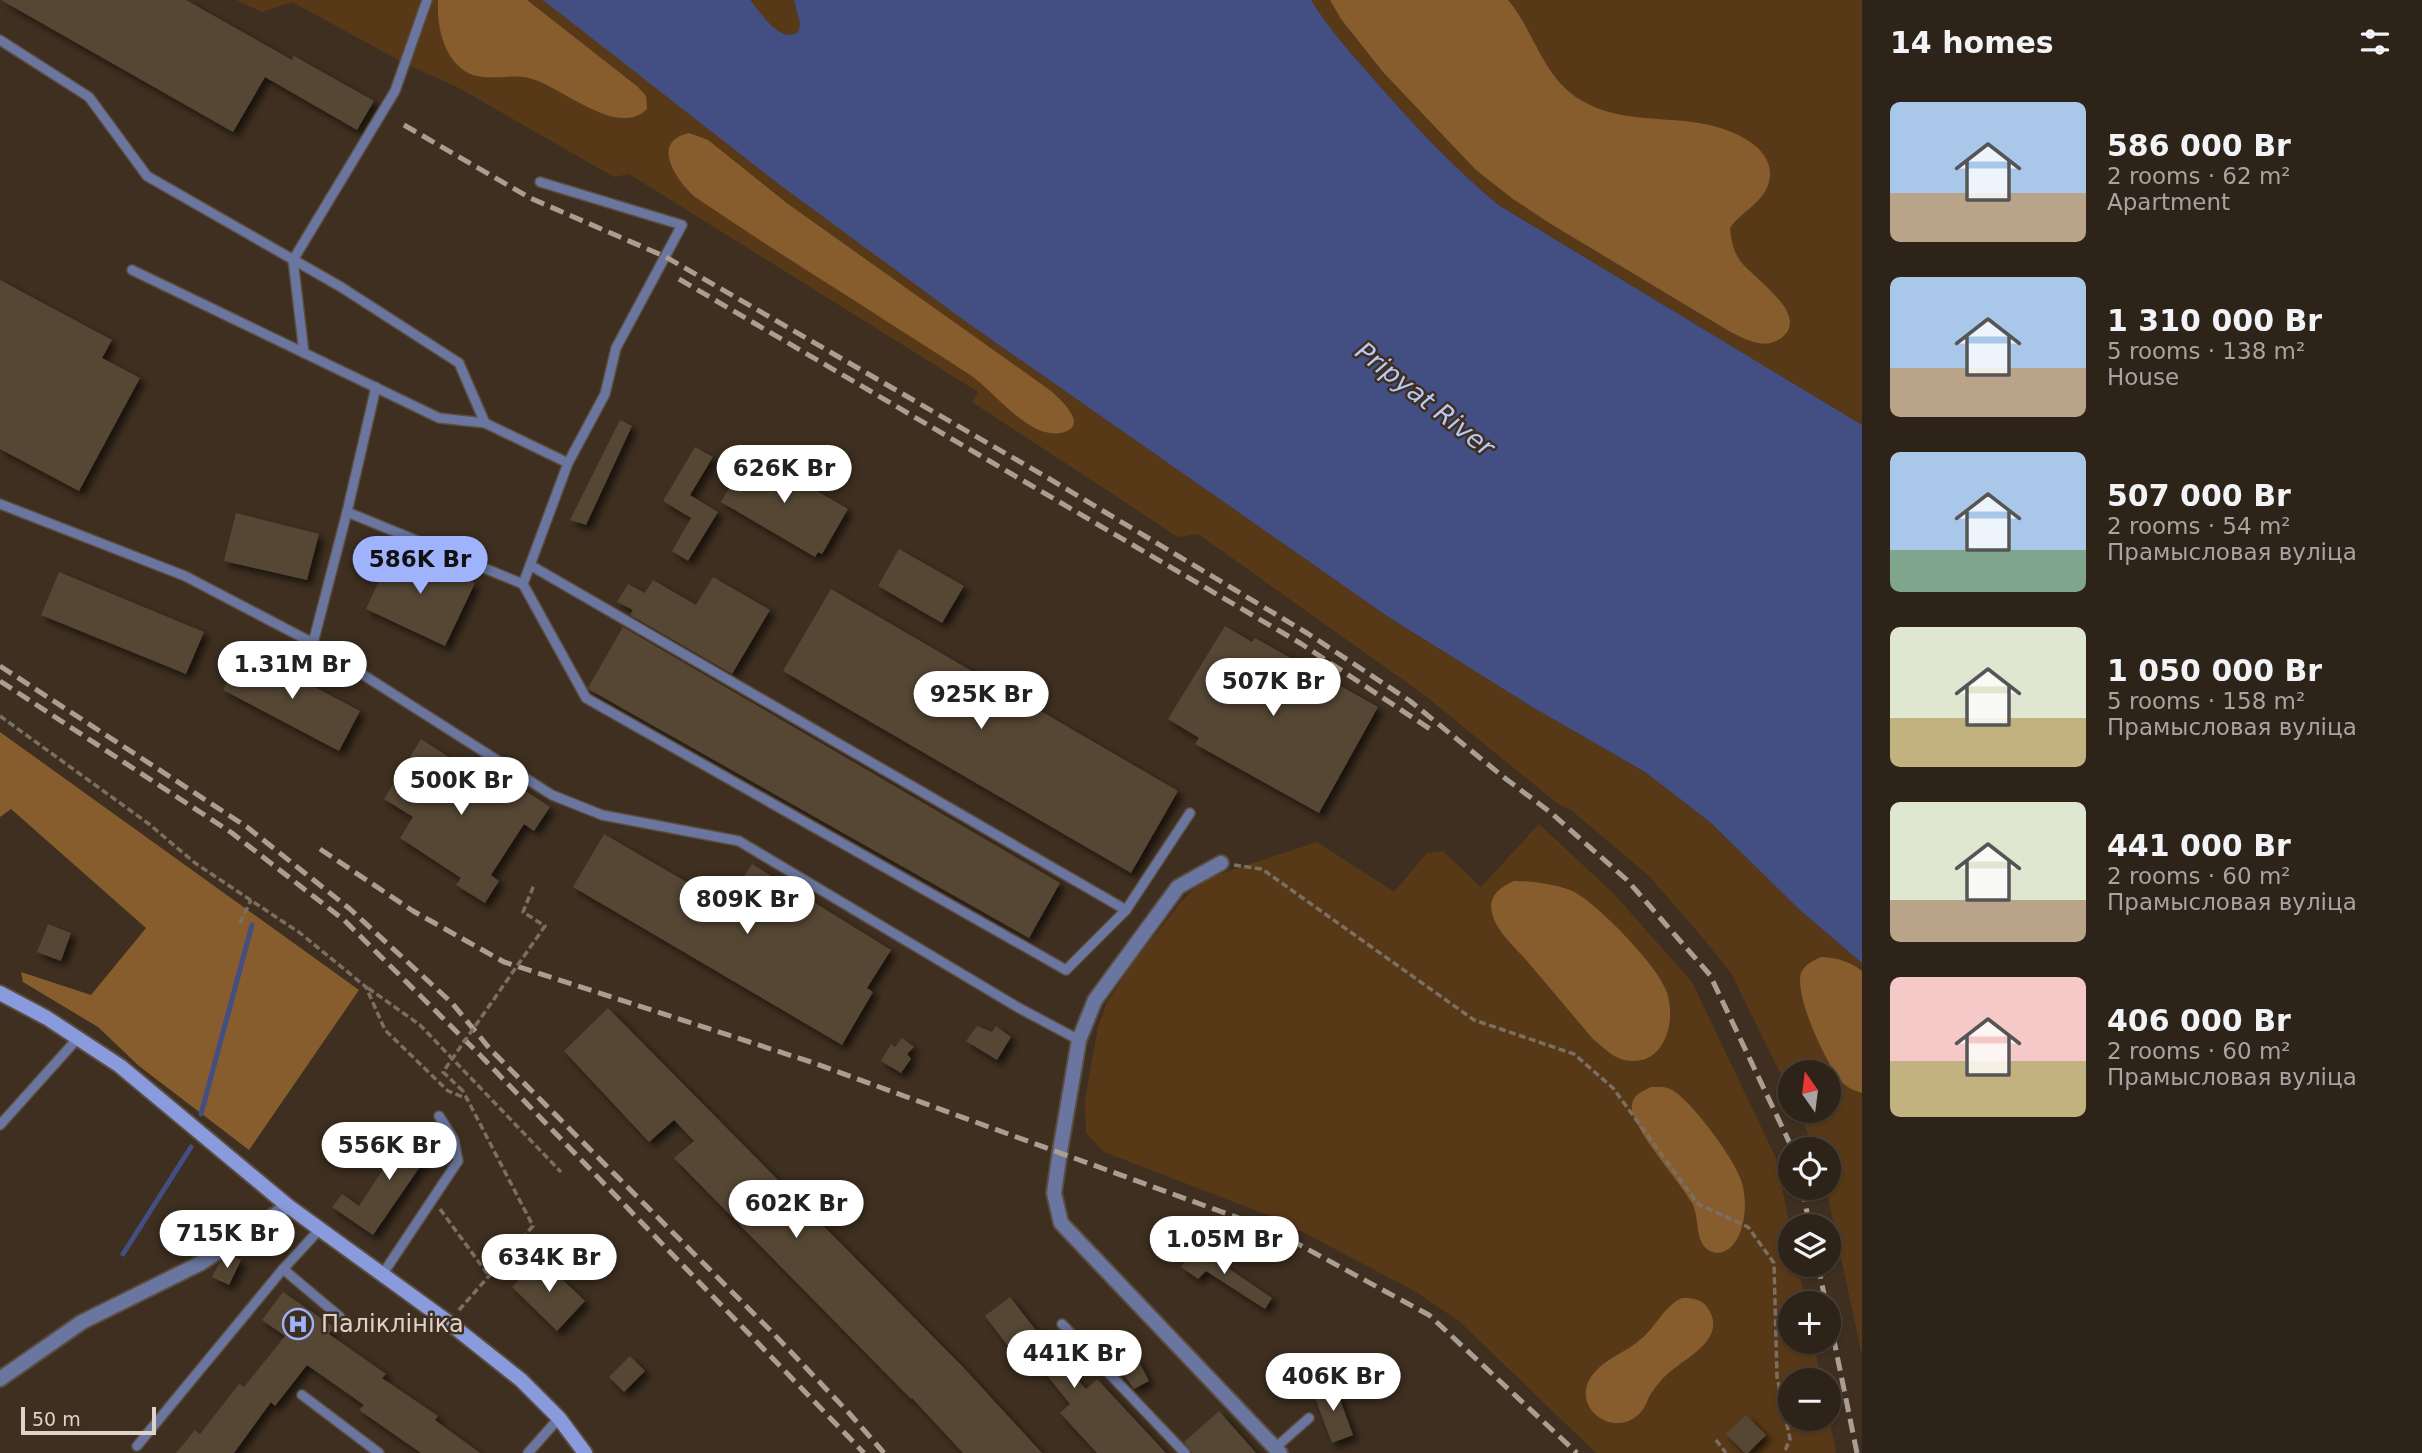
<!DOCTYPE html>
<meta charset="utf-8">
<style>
:root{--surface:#2e2318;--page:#3a2f25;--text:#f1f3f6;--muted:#a7a4a2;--line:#494037;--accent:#9fb3fd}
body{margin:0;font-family:"DejaVu Sans",sans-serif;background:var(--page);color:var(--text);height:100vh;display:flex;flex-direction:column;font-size:26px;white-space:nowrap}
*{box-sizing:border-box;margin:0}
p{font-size:23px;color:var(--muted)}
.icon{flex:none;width:38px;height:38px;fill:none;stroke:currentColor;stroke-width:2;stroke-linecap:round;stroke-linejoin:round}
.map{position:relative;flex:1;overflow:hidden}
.sheet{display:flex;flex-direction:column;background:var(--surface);width:560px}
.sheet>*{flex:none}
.needle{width:46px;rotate:346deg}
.buttons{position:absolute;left:1778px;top:1060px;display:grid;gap:14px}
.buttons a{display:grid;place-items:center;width:63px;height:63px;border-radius:50%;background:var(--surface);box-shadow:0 2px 5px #0004,0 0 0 2px var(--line);font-size:35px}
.scale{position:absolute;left:21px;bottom:18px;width:135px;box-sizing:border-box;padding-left:7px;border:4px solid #ddd3ca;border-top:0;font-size:19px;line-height:24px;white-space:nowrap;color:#ddd3ca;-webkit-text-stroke:5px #3e2f20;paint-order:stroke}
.price{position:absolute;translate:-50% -60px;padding:0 16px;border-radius:24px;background:#fff;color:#222;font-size:23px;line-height:46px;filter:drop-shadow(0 2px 4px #0008)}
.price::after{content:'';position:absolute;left:50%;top:42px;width:21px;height:16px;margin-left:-10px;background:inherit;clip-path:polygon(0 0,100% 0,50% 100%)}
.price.current{background:var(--accent);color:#111}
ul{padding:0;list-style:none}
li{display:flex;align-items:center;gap:21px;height:175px;padding:0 28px}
li span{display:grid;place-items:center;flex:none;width:196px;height:140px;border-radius:10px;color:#555}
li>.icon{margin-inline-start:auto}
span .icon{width:84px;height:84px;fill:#fffc;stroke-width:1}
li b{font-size:30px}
h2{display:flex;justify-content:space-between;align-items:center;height:84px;padding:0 28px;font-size:30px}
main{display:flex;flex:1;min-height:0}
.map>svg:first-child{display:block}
</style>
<main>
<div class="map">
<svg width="1862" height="1453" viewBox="0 0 1862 1453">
<defs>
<filter id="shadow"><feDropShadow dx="5" dy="5" stdDeviation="3.5" flood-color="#0009"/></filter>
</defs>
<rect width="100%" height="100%" fill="#3e2f20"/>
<g fill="#583917">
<path d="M236 0H794L800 24 798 32 972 326 1387 616 1529 705 1645 772 1710 822 1801 911 1862 963V1356L1826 1188H1829V1150H1814L1799 1111H1829V1073H1790V1093L1731 973 1697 931 1649 876 1571 810 1558 804 1423 694 1198 534 1178 537 972 402 978 392 629 174 614 177 459 88 404 63 292 2 262 12Z"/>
<path d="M1311 0H1862V425L1500 206C1452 167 1412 123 1371 76 1350 52 1328 28 1311 0Z"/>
<path d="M1539 824 1614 894 1692 982 1776 1158 1790 1227V1265H1798L1806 1304H1790V1342H1814L1821 1381H1790V1419H1829V1416L1836 1453H1596L1460 1322 1418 1293 1278 1219 1104 1152 1086 1133 1085 1100 1098 1027 1107 1002 1135 960 1181 902 1195 888 1214 876 1317 842 1394 892 1427 853 1443 851 1481 887Z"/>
</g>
<g fill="#885d2e">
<path d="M438 0H527L638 87 646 96 647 109C617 139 562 86 529 78 507 73 481 84 462 69 442 53 437 24 438 0Z"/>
<path d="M1330 0H1508C1538 36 1542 81 1588 104 1625 123 1669 116 1709 125 1736 131 1780 150 1768 185 1761 204 1741 212 1730 228 1731 240 1733 249 1739 259 1750 277 1814 315 1780 339 1763 350 1745 339 1729 331L1551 224 1513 199 1476 170 1383 72 1341 19Z"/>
<path d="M689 133 708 140 788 204 1051 391C1062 401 1091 427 1060 433 1030 439 995 393 973 377 948 360 922 344 897 328 829 284 761 242 695 197 677 181 649 142 689 133Z"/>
<path d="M0 732 359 990 249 1150 139 1066 98 1027 23 982 21 972 91 995 146 928 11 809 0 817Z"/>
<path d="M1514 881C1531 881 1562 885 1576 893 1600 907 1656 964 1666 990 1678 1021 1664 1069 1624 1060 1612 1057 1602 1046 1593 1039 1571 1013 1549 987 1527 961 1515 947 1496 931 1492 913 1488 896 1500 887 1514 881Z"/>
<path d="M1821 957C1838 958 1849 961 1862 971V1093C1855 1091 1848 1088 1843 1083 1827 1067 1794 995 1801 973 1805 964 1813 961 1821 957Z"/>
<path d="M1651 1087C1659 1087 1666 1086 1672 1090 1691 1100 1737 1162 1742 1183 1746 1198 1746 1215 1741 1230 1737 1243 1725 1258 1710 1251 1694 1243 1700 1217 1692 1203 1681 1182 1628 1125 1632 1104 1634 1094 1643 1091 1651 1087Z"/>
<path d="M1682 1298C1693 1298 1703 1299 1709 1310 1726 1338 1688 1357 1671 1371 1663 1377 1656 1386 1650 1395 1647 1401 1645 1408 1640 1413 1613 1441 1567 1405 1594 1373 1606 1358 1627 1352 1641 1339 1656 1327 1664 1306 1682 1298Z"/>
</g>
<path fill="#434f82" d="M543 0H750C761 13 780 44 798 32L800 24 794 0H1311C1328 28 1350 52 1371 76 1412 123 1452 167 1500 206L1862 425V963L1801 911 1710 822 1645 772 1529 705 1387 616 972 326 780 185Z"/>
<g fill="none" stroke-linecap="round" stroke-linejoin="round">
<g stroke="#434f82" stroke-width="5">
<path d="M201 1114 252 925"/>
<path d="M123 1254 191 1147"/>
</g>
</g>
<g fill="#564636" filter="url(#shadow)">
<path d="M1 0H186L292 60 294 56 374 101 357 130 265 77 233 132Z"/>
<path d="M0 280 112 340 102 358 140 378 79 491 0 449Z"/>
<path d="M620 420 632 426 586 525 570 520Z"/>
<path d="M695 447 713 457 690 495 718 512 688 561 672 551 691 518 663 501Z"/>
<path d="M750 452 848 509 822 554 818 552 815 557 721 502Z"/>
<path d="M236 513 319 534 307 580 224 561Z"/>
<path d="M395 546 475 583 445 646 366 609Z"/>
<path d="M899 549 964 586 942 623 878 586Z"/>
<path d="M59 572 204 632 186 674 41 615Z"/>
<path d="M713 577 770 610 732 674 630 615 633 610 617 602 628 584 645 593 653 580 696 605Z"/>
<path d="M831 589 1178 791 1131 873 783 671Z"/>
<path d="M1225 626 1252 642 1255 638 1378 707 1319 813 1195 744 1199 738 1168 719Z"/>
<path d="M623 627 1060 883 1029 938 590 690 588 688Z"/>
<path d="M244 650 360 711 339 751 223 690Z"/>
<path d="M421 739 511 797 518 786 550 807 534 831 524 824 491 875 499 881 485 903 456 885 461 878 400 838 413 817 384 799Z"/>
<path d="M604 834 726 905 752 864 891 950 867 988 873 992 842 1045 573 887Z"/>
<path d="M48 924 71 933 61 961 37 952Z"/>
<path d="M608 1008 963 1367 1042 1453H963L912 1398 911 1399 674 1158 694 1141 674 1120 649 1142 564 1051Z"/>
<path d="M977 1026 992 1032 996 1026 1011 1037 997 1060 966 1041Z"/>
<path d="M902 1038 914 1047 907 1054 911 1059 901 1073 881 1061 891 1044 895 1047Z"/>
<path d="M412 1125 437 1142 373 1235 332 1207 342 1194 359 1206Z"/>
<path d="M1196 1246 1272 1298 1265 1309 1206 1271 1198 1279 1181 1267Z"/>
<path d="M231 1255 241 1260 229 1285 212 1277 220 1262Z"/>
<path d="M540 1258 585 1301 557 1331 512 1287Z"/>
<path d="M283 1292 334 1327 329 1334 386 1374 382 1378 438 1416 435 1420 480 1453H421L359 1410 364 1405 307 1365 275 1406 271 1402 234 1453H176L195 1430 200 1434 239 1384 244 1387 285 1336 262 1320Z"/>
<path d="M1010 1297 1052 1351 1086 1389 1097 1379 1166 1453H1097L1060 1413 1070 1404 1033 1358 1023 1366 985 1316Z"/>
<path d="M630 1356 645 1371 624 1392 609 1377Z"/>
<path d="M1137 1358 1149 1381 1134 1389 1119 1368Z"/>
<path d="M1334 1383 1353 1435 1332 1443 1312 1390Z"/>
<path d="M1219 1411 1256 1453H1192L1184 1442Z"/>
<path d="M1746 1415 1766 1435 1748 1453H1745L1726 1434Z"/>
</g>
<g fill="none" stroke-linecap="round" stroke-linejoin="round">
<g stroke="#5b4d3f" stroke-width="12">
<g id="lane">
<path d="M0 40 89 97 147 176 341 287 459 363 485 423 568 463 523 584"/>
<path d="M540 182 682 225 616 348 605 394 568 463"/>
<path d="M132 270 439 418 485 423"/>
<path d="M304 353 293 260 395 91 427 0"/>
<path d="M0 504 185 576 313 643 552 795 602 815 739 841 1019 1008 1079 1040"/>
<path d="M347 512 523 584 586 698 1066 970 1126 910 1190 813"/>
<path d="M530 565 1126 910"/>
<path d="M313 643 347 512 376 387"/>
<path d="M0 1125 78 1038"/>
<path d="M320 1229 283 1269 340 1317"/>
<path d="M382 1275 458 1161 454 1140 439 1116"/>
<path d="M1062 1324 1185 1453"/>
<path d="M302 1395 379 1453"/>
<path d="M137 1446 283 1269"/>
<path d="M1275 1448 1309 1418"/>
<path d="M528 1453 559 1418"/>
</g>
</g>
<g stroke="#5b4d3f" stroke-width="18">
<g id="street">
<path d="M1221 863 1178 887 1095 1000 1079 1040 1060 1151 1054 1193 1061 1223 1280 1453"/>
<path d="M0 1379 82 1322 201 1263 288 1206"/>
</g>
</g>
<g stroke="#5b4d3f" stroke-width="18">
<path id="secondary" d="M0 993 47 1018 120 1066 288 1206 448 1322 521 1380 559 1418 585 1453"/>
</g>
<g stroke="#7c6f62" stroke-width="3.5" stroke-dasharray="7 3.5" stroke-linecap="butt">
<path d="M0 716 149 824 195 863 300 933 366 987 385 1030 448 1091 468 1099"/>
<path d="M1234 865 1262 869 1474 1020 1574 1054 1613 1088 1698 1204 1748 1227 1774 1263 1777 1377 1790 1439 1784 1453"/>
<path d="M240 923 251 900"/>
<path d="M368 988 420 1025 561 1172"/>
<path d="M440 1209 489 1276"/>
<path d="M459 1310 533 1226 463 1091"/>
<path d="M1716 1440 1726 1453"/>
</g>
<use href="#lane" stroke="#6a769f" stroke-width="9"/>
<use href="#street" stroke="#6a769f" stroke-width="14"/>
<use href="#secondary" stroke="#8a9bdd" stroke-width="14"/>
<g stroke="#aa9e93" stroke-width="5" stroke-dasharray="14 7" stroke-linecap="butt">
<path d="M404 125 530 198 666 257 1048 478 1307 633 1410 701 1506 779 1550 812 1627 880 1710 975 1793 1150"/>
<path d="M679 279 1300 643 1433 731"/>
<path d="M0 666 247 827 350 909 452 1003 490 1049 771 1331 849 1413 884 1453"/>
<path d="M0 681 232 833 344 920 479 1054 864 1453"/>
<path d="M320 849 413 911 504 962 811 1062 1274 1231 1429 1315 1577 1453"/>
<path d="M1802 1188 1810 1227"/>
<path d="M1818 1265 1826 1304"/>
<path d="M1829 1316 1857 1453"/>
</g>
<path stroke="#7c6f62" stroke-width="3.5" stroke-dasharray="7 3.5" stroke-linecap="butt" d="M463 1091 443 1072 545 926 523 912 534 885"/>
</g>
<defs>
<g id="hospital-ring" transform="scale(1.575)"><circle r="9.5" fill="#3e2f20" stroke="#9fb3fd" stroke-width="1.5"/><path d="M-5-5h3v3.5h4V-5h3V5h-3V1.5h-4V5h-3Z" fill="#9fb3fd"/></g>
</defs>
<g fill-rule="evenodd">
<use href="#hospital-ring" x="298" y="1324"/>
</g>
<g text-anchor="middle" stroke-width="5" stroke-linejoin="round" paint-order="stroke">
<g font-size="24" fill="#ddd3ca" stroke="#3e2f20" text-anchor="start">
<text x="321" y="1332">Паліклініка</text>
</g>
<g font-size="26" font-style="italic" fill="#b9c7f7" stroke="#3e2f20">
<text transform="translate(1425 399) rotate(38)" y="9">Pripyat River</text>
</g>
</g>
</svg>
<div class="buttons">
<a><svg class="needle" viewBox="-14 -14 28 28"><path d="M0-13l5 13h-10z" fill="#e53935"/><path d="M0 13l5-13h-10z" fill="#a7a4a2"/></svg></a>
<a><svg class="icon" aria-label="locate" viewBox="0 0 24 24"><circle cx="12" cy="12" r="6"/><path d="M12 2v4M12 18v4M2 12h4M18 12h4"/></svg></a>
<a><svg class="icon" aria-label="layers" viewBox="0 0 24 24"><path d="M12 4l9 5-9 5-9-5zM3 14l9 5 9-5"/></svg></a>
<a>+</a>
<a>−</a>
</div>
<div class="scale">50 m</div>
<b class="price" style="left:784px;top:505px">626K Br</b>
<b class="price current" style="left:420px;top:596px">586K Br</b>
<b class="price" style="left:292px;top:701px">1.31M Br</b>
<b class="price" style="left:1273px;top:718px">507K Br</b>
<b class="price" style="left:981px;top:731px">925K Br</b>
<b class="price" style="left:461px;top:817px">500K Br</b>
<b class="price" style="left:747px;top:936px">809K Br</b>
<b class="price" style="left:389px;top:1182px">556K Br</b>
<b class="price" style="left:796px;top:1240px">602K Br</b>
<b class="price" style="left:227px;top:1270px">715K Br</b>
<b class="price" style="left:1224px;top:1276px">1.05M Br</b>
<b class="price" style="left:549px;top:1294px">634K Br</b>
<b class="price" style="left:1074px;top:1390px">441K Br</b>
<b class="price" style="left:1333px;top:1413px">406K Br</b>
</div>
<section class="sheet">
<h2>14 homes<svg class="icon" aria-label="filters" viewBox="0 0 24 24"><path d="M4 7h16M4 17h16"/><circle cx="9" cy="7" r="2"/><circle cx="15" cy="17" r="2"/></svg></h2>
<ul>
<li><span style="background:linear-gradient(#a9c7e8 65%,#b9a48a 0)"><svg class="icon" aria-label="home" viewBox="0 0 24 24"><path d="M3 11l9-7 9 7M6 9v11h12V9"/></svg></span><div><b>586 000 Br</b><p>2 rooms · 62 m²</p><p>Apartment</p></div></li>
<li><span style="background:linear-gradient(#a9c7e8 65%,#b9a48a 0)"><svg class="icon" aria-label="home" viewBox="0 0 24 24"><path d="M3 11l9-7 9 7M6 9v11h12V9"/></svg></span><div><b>1 310 000 Br</b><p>5 rooms · 138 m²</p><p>House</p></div></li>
<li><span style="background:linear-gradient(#a9c7e8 70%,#7fa58c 0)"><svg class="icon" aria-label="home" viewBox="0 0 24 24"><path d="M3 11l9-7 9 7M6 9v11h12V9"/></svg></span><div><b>507 000 Br</b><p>2 rooms · 54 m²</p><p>Прамысловая вуліца</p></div></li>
<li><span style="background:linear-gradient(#dfe7d0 65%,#c2b280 0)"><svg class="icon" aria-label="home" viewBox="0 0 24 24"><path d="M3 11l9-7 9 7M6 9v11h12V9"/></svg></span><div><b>1 050 000 Br</b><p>5 rooms · 158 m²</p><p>Прамысловая вуліца</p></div></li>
<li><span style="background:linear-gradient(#dfe7d0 70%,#b9a48a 0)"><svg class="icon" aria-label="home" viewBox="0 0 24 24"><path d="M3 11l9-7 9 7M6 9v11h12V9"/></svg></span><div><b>441 000 Br</b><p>2 rooms · 60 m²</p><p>Прамысловая вуліца</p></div></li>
<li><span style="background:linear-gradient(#f6c9c9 60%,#c2b280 0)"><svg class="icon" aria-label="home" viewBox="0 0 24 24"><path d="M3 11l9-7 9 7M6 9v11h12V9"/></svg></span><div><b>406 000 Br</b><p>2 rooms · 60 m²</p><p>Прамысловая вуліца</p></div></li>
</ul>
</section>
</main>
